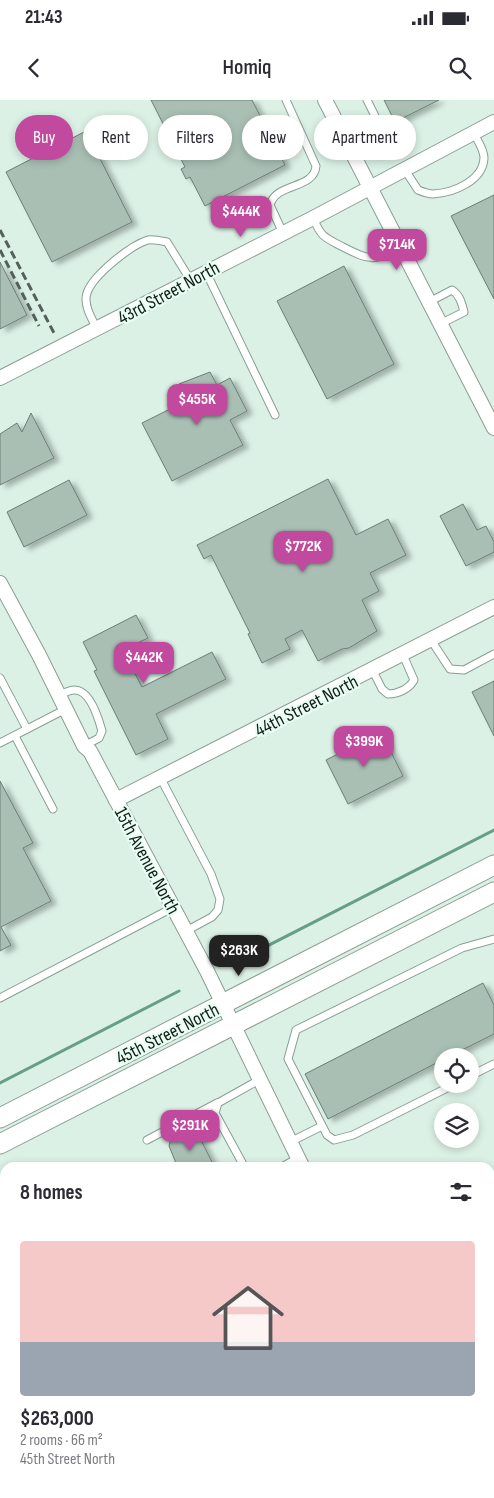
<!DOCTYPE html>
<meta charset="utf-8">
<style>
:root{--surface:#fff;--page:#f2f2f3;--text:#2b2b33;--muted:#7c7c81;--line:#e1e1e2;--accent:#c1499e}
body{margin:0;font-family:"Sofia Sans Condensed",sans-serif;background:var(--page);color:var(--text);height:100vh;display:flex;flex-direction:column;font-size:19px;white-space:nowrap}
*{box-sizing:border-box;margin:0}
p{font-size:16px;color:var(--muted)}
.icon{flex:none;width:28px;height:28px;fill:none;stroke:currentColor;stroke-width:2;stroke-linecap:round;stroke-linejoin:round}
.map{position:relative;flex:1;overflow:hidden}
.drawer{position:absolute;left:0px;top:1062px;width:495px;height:336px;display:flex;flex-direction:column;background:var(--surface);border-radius:15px 15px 0 0;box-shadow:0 2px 8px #0003}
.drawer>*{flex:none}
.guide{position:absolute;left:15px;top:15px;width:465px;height:45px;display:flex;gap:10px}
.fabs{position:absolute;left:434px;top:948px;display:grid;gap:10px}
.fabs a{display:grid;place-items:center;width:45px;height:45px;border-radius:50%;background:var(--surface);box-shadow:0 2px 8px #0003;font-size:25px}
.price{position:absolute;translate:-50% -42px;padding:0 11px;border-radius:10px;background:var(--accent);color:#fff;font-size:16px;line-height:32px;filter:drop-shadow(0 1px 2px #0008)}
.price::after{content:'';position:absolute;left:50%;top:30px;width:15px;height:11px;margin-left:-8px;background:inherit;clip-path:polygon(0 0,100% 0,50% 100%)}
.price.on{background:#222;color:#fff}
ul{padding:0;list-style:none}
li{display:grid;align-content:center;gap:10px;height:265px;padding:0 20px}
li+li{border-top:1px solid var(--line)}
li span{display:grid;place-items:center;height:155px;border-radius:5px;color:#555}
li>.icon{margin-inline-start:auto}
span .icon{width:90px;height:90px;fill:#fffc;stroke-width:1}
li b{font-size:21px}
h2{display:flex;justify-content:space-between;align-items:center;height:60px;padding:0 20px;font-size:21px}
.chip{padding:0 18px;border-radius:22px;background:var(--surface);box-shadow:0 2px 8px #0003;font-size:18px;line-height:45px}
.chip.on{background:var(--accent);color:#fff}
.status{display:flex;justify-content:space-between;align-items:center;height:35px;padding:0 25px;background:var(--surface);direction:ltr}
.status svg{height:14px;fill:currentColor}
header{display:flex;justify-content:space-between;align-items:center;height:65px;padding:0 20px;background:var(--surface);font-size:22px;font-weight:600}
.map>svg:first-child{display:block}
</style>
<div class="status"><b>21:43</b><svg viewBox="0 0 49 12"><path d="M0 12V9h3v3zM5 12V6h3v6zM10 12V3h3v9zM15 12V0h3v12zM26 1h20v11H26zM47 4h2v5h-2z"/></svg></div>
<header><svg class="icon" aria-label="back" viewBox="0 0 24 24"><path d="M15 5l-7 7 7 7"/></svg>Homiq<svg class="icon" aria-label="search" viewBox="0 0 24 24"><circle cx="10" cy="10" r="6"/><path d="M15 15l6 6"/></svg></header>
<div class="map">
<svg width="494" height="1398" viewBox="0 0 494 1398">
<defs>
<filter id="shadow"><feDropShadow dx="5.5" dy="3" stdDeviation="2.5" flood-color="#0004"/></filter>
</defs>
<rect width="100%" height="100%" fill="#dbf1e6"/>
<path fill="#c8e7d8" d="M332 1394H437L439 1398H323Z"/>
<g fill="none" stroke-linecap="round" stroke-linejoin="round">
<g stroke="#679e87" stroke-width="3">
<path d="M236 862 494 730"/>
<path d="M0 983 179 891"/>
</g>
</g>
<g fill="#a9bfb4" stroke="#6a7e74" filter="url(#shadow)">
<path d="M151 0H252L285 65 205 106 190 77 186 79 181 69 185 67Z"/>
<path d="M384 0H439L395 22Z"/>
<path d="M86 31 132 122 52 162 6 72Z"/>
<path d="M494 95V199L451 116Z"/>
<path d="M0 162 27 215 0 229Z"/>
<path d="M344 166 394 264 327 299 277 201Z"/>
<path d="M210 272 217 285 230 278 247 311 230 320 243 345 172 381 142 323 186 301 179 284Z"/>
<path d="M31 313 54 358 0 385V334L17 323 22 332Z"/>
<path d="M328 379 356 435 388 419 406 455 370 473 379 491 362 500 377 531 349 548 342 549 318 561 302 530 285 539 290 549 262 563 248 534 250 533 211 455 204 459 197 445Z"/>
<path d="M69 380 87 415 24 447 7 412Z"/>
<path d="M463 404 477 430 486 426 494 442V452L466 466 440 416Z"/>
<path d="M136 515 148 538 123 550 142 587 212 552 226 579 156 614 168 639 136 655 94 571 97 570 83 542Z"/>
<path d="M494 581V636L472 592Z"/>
<path d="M381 632 403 676 348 704 326 660Z"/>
<path d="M0 681 33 743 23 748 51 801 1 827 11 845 0 851Z"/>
<path d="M483 883 494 905V934L450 956H442V960L328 1019 305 974Z"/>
<path d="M192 1031 198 1034 215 1068H178L169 1046 170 1042Z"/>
</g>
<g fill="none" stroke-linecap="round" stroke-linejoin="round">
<g stroke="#899e94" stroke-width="9">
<g id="service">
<path d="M348 45 370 33 376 26 375 16 367 0"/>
<path d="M405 70 418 90C423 92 428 94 433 94 453 93 483 81 484 58 484 49 477 40 473 32"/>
<path d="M313 118C322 138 324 137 343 147 371 161 372 161 401 148"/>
<path d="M283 133 270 105C276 82 314 90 316 66L286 0"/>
<path d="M206 172 275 315"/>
<path d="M429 202 452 190C460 195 462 204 464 212L440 224"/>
<path d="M97 229C92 219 83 205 87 193 93 175 131 145 148 140 153 139 162 141 167 142L191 181"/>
<path d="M431 540 450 569 464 570 494 554"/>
<path d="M373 571 382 589 388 594C398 594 409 589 414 580L403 555"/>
<path d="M0 578 27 629"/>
<path d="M59 595C64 593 70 590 74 590 90 589 99 620 102 631L99 638 84 646"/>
<path d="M15 636 53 709"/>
<path d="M0 643 66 609"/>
<path d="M160 677 211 774 220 799 218 810 212 817 186 831"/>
<path d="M0 898 174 807"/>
<path d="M470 976 494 964"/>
<path d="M455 984 353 1035 334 1040 327 1035 288 959 296 930 462 848 494 839"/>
<path d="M147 1040 217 1003"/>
<path d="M290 1042 322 1026"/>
<path d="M245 1068 215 1013 218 1003 259 980"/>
<path d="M280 1068 298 1058"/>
<path d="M0 1288 5 1297"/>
<path d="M0 1381 5 1393"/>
<path d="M374 1394 377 1398"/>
<path d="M412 1394 414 1398"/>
<path d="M309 1398 318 1394"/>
</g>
</g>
<g stroke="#899e94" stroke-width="16">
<g id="minor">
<path d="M325 0 494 328"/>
<path d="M0 278 313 118 494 22"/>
<path d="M0 483 39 555 84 646 90 651 207 871 303 1068"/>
<path d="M116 700 494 507"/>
<path d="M468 1394 470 1398"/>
</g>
</g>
<g stroke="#899e94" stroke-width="21">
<g id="secondary">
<path d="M0 1018 494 765"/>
<path d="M0 1044 494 792"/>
</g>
</g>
<use href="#service" stroke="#fff" stroke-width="7"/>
<use href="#minor" stroke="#fff" stroke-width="14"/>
<use href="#secondary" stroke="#fff" stroke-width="19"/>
<g stroke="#54605a" stroke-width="3" stroke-dasharray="8 4" stroke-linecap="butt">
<path d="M0 130 54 233"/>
<path d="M0 150 39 226"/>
</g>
</g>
<g text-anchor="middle" stroke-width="4.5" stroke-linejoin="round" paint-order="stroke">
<g font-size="19" fill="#141c18" stroke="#e8fef3">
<text transform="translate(168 192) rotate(-28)" y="7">43rd Street North</text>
<text transform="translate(306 605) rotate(-27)" y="7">44th Street North</text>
<text transform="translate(148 760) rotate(62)" y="7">15th Avenue North</text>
<text transform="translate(167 933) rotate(-27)" y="7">45th Street North</text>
</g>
</g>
</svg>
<div class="fabs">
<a><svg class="icon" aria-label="locate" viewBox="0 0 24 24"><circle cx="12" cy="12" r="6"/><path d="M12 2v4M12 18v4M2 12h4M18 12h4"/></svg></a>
<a><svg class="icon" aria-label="layers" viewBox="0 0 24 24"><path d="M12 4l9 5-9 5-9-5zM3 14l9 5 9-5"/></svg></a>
</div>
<b class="price" style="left:241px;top:138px">$444K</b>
<b class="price" style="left:397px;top:171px">$714K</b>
<b class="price" style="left:197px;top:326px">$455K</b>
<b class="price" style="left:303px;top:473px">$772K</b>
<b class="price" style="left:144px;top:584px">$442K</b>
<b class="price" style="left:364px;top:668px">$399K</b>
<b class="price on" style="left:239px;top:877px">$263K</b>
<b class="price" style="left:190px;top:1052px">$291K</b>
<div class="guide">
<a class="chip on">Buy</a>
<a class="chip">Rent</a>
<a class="chip">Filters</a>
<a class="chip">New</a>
<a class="chip">Apartment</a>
</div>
<section class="drawer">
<h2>8 homes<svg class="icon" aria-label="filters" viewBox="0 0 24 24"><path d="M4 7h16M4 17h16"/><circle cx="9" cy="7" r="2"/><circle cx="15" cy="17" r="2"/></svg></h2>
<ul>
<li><span style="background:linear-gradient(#f6c9c9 65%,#9aa5b1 0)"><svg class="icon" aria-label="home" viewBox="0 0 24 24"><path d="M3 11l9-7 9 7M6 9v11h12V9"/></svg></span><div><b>$263,000</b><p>2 rooms · 66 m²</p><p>45th Street North</p></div></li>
</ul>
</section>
</div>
